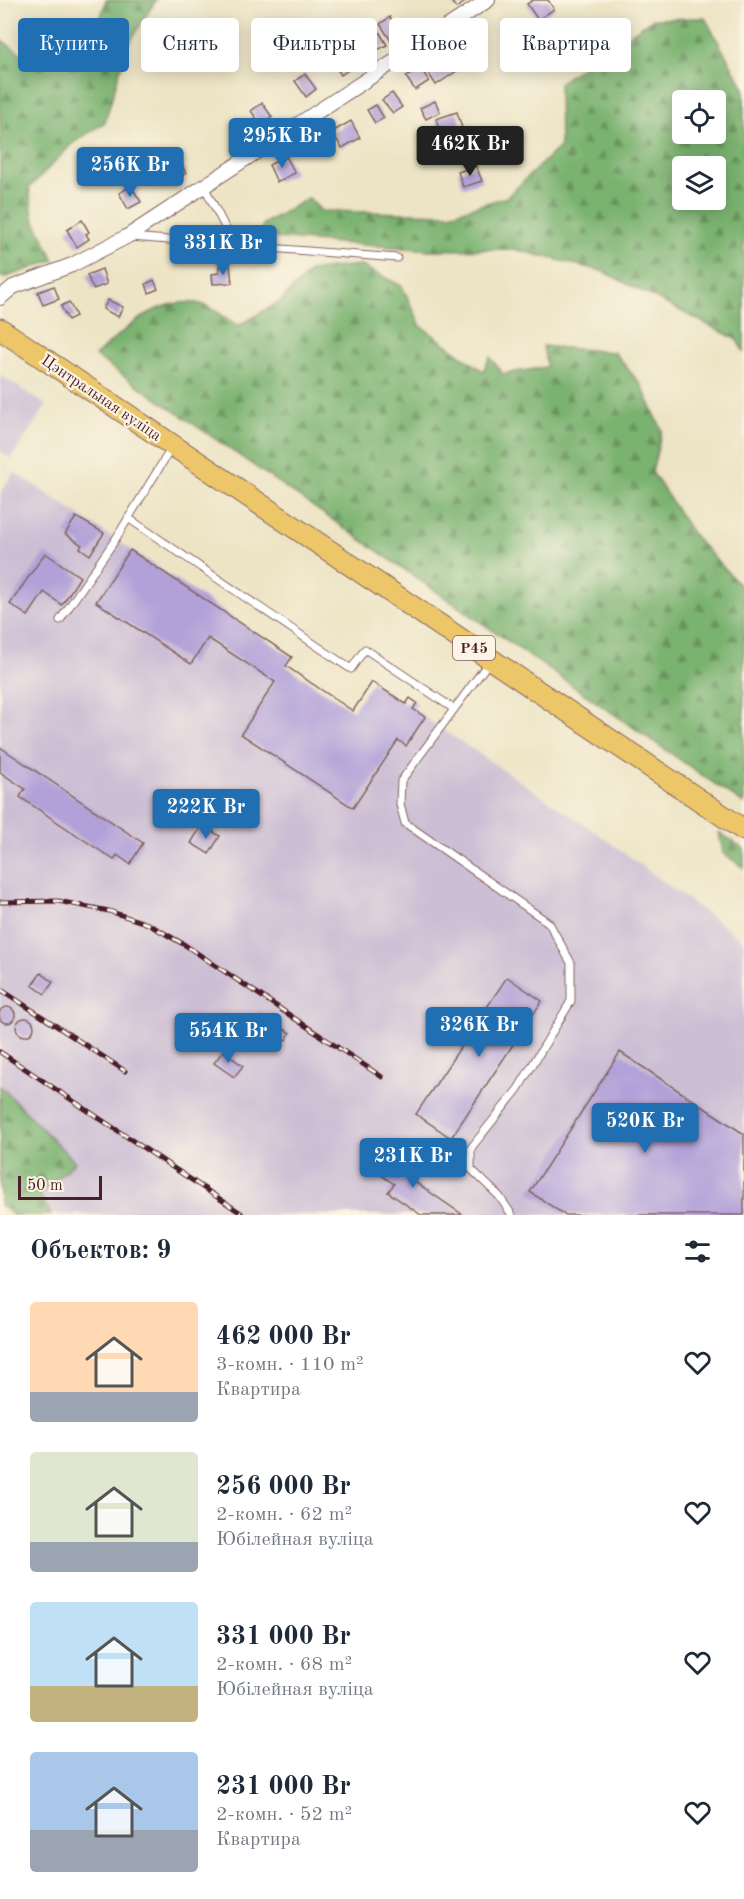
<!DOCTYPE html>
<html lang="ru">
<meta charset="utf-8">
<style>
:root{--surface:#fff;--page:#f6f6f7;--text:#1f2937;--muted:#747a83;--accent:#1f6fb2}
body{margin:0;font-family:"Old Standard TT",serif;background:var(--page);color:var(--text);height:100vh;display:flex;flex-direction:column;font-size:22px;white-space:nowrap}
*{box-sizing:border-box;margin:0}
p{font-size:20px;color:var(--muted)}
.icon{flex:none;width:33px;height:33px;fill:none;stroke:currentColor;stroke-width:2;stroke-linecap:round;stroke-linejoin:round}
.map{position:relative;height:1215px;overflow:hidden}
.drawer{display:flex;flex-direction:column;background:var(--surface);flex:1}
.drawer>*{flex:none}
.hud{position:absolute;left:18px;top:18px;width:708px;height:54px;display:flex;gap:12px}
.tools{position:absolute;left:672px;top:90px;display:grid;gap:12px}
.tools a{display:grid;place-items:center;width:54px;height:54px;border-radius:6px;background:var(--surface);box-shadow:0 3px 15px #0003;font-size:30px}
.scale{position:absolute;left:18px;bottom:15px;width:84px;box-sizing:border-box;padding-left:6px;border:3px solid #4a1f2b;border-top:0;font-size:16px;line-height:21px;white-space:nowrap;color:#4a1f2b;-webkit-text-stroke:4px #fcf5e5;paint-order:stroke}
.price{position:absolute;translate:-50% -51px;padding:0 14px;border-radius:6px;background:var(--accent);color:#fff;font-size:20px;line-height:39px;filter:drop-shadow(0 2px 3px #0008)}
.price::after{content:'';position:absolute;left:50%;top:36px;width:18px;height:14px;margin-left:-9px;background:inherit;clip-path:polygon(0 0,100% 0,50% 100%)}
.price.current{background:#222;color:#fff}
ul{padding:0;list-style:none}
li{display:flex;align-items:center;gap:18px;height:150px;padding:0 30px}
li span{display:grid;place-items:center;flex:none;width:168px;height:120px;border-radius:6px;color:#555}
li>.icon{margin-inline-start:auto}
span .icon{width:72px;height:72px;fill:#fffc;stroke-width:1}
li b{font-size:26px}
h2{display:flex;justify-content:space-between;align-items:center;height:72px;padding:0 30px;font-size:26px}
.pill{padding:0 21px;border-radius:6px;background:var(--surface);box-shadow:0 3px 15px #0003;font-size:21px;line-height:54px}
.pill.current{background:var(--accent);color:#fff}
.map>svg:first-child{display:block}
</style>
<div class="map">
<svg width="744" height="1215" viewBox="0 0 744 1215">
<defs>
<pattern id="forest-firs" width="22" height="20" patternUnits="userSpaceOnUse" patternTransform="scale(1.5)"><rect width="22" height="20" fill="#7ab270"/><path d="M5 1l3.5 6h-7zM16 11l3.5 6h-7z" fill="#66905c"/></pattern>
</defs>
<rect width="100%" height="100%" fill="#fcf5e5"/>
<filter id="ink" filterUnits="userSpaceOnUse"><feTurbulence type="fractalNoise" baseFrequency=".0167" numOctaves="2"/><feDisplacementMap in="SourceGraphic" scale="12" xChannelSelector="R" yChannelSelector="G"/><feConvolveMatrix kernelMatrix="1 2 1 2 8 2 1 2 1" color-interpolation-filters="sRGB"/></filter>
<filter id="wash" filterUnits="userSpaceOnUse"><feTurbulence type="fractalNoise" baseFrequency=".008" numOctaves="4" result="noise"/><feDisplacementMap in="SourceGraphic" scale="24" xChannelSelector="R" yChannelSelector="G"/><feGaussianBlur stdDeviation="1.35" result="paint"/><feColorMatrix in="noise" values="0 0 0 0 0 0 0 0 0 0 0 0 0 0 0 0 0 1.4 0 .05"/><feComposite in="paint" operator="in"/></filter>
<g filter="url(#wash)">
<rect width="100%" height="100%" fill="#ede4c5"/>
<g fill="#ccbed4">
<path d="M0 375 46 405 11 459 0 451Z"/>
<path d="M14 472 292 657 286 666 353 710 372 682 597 833 744 941V1215H16L0 1204V494Z"/>
</g>
<g fill="url(#forest-firs)" stroke="#62684e" stroke-width="1.5" fill-rule="evenodd">
<path d="M106 0H156L127 46 105 122 72 144 29 188 33 217 54 260 4 278 0 276V39L22 54 68 52 101 17Z"/>
<path d="M705 18 744 88V352L736 339 602 271 514 249 431 250 261 237 263 224 309 198 321 211 450 214 507 197 560 146 559 83 652 19ZM716 100V134H682V100ZM716 166V200H682V166Z"/>
<path d="M359 265 402 286 421 326 483 371 490 357 503 374 547 367 543 346 614 352 641 385 662 430 652 472 694 536 744 590V804L95 356C125 330 157 295 201 304 213 307 227 319 238 326L281 301 310 271Z"/>
<path d="M719 832 744 849V868L723 853Z"/>
<path d="M0 1086 75 1162 39 1194 51 1215H13L0 1205Z"/>
</g>
<g id="blocks">
<g fill="#b2a1d8">
<path d="M450 0H468L456 8Z"/>
<path d="M533 0H548L554 9 538 20 527 4Z"/>
<path d="M390 17 402 37 393 44 380 24Z"/>
<path d="M377 28 387 45 370 54 360 38Z"/>
<path d="M346 53 354 66 341 75 332 62Z"/>
<path d="M447 54 458 70 436 85 425 68Z"/>
<path d="M420 67 429 81 415 90 406 77Z"/>
<path d="M305 74 316 89 306 97 295 81Z"/>
<path d="M392 93 402 107 393 113 382 100Z"/>
<path d="M435 101 440 112 426 119 420 108Z"/>
<path d="M262 103 272 117 261 125 251 111Z"/>
<path d="M376 105 384 118 375 123 367 110Z"/>
<path d="M457 112 462 128 441 135 436 119Z"/>
<path d="M351 121 360 138 342 148 332 132Z"/>
<path d="M286 156 295 173 277 182 269 165Z"/>
<path d="M179 161 186 173 177 179 169 167Z"/>
<path d="M476 166 482 181 463 187 458 172Z"/>
<path d="M131 186 141 202 128 209 119 193Z"/>
<path d="M82 220 89 232 86 234 89 239 77 247 67 230Z"/>
<path d="M230 265 232 283 213 284 212 274 219 273V266Z"/>
<path d="M102 269 107 284 93 289 87 275Z"/>
<path d="M154 280 158 289 149 293 146 284Z"/>
<path d="M54 286 59 299 43 305 38 292Z"/>
<path d="M108 300 123 307 118 317 103 309Z"/>
<path d="M69 302 76 316 68 320 61 306Z"/>
<path d="M76 517 104 533 90 555 80 548 82 545 65 534Z"/>
<path d="M130 550 292 657 286 666 353 711 372 682 406 704 410 698 417 703 413 709 425 717 406 746 398 740 353 808 241 734 275 682 208 638 191 664 96 602Z"/>
<path d="M45 553 80 577 62 605 44 592 28 616 10 604Z"/>
<path d="M0 747 143 843 130 864 117 855 114 860 20 797 25 789 0 772Z"/>
<path d="M202 825 220 836 209 854 191 843Z"/>
<path d="M41 973 53 982 45 994 32 985Z"/>
<path d="M507 977 542 1001 451 1138 416 1114Z"/>
<circle cx="7" cy="1015" r="8"/>
<path d="M262 1017 276 1027 271 1034 257 1024Z"/>
<circle cx="25" cy="1027" r="9"/>
<path d="M282 1028 290 1033 286 1040 278 1034Z"/>
<path d="M223 1051 243 1066 234 1077 214 1063Z"/>
<path d="M620 1052 744 1134V1215H565L530 1192Z"/>
<path d="M393 1152 415 1167 408 1177 463 1215H421L388 1192 394 1184 378 1173Z"/>
</g>
</g>
</g>
<g filter="url(#ink)">
<use href="#blocks" fill-opacity="0" stroke="#836461" stroke-width="1.5"/>
<g fill="none" stroke-linecap="round" stroke-linejoin="round">
<g stroke="#836461" stroke-width="9">
<g id="service">
<path d="M204 186 233 243"/>
<path d="M131 237 397 258"/>
<path d="M128 518 351 669 365 649 454 709"/>
<path d="M60 620 115 540 172 447"/>
<path d="M489 662 401 781 400 804 405 823 549 923 571 963V1001L518 1089 471 1148V1169L499 1196 512 1215"/>
</g>
</g>
<g stroke="#836461" stroke-width="16">
<path id="minor" d="M0 298 13 287 72 265 128 236 488 0"/>
</g>
<g stroke="#836461" stroke-width="23">
<path id="primary" d="M0 329 744 830"/>
</g>
<use href="#service" stroke="#fff" stroke-width="7"/>
<use href="#minor" stroke="#fff" stroke-width="14"/>
<use href="#primary" stroke="#ecc669" stroke-width="21"/>
<g stroke="#4a1f2b" stroke-width="5">
<g id="rail">
<path d="M0 902 58 901 109 911 148 924 185 945 382 1077"/>
<path d="M0 989 125 1071"/>
<path d="M0 1052 241 1213"/>
</g>
</g>
<use href="#rail" stroke="#fcf5e5" stroke-width="3" stroke-dasharray="9" stroke-linecap="butt"/>
</g>
</g>
<g text-anchor="middle" stroke-width="4.5" stroke-linejoin="round" paint-order="stroke">
<rect fill="#fcf5e5" stroke="#7f5f63" stroke-width="1.5" x="453" y="636" width="42" height="24" rx="4.5"/>
<g font-size="15" font-weight="bold" fill="#4a1f2b">
<text x="474" y="653">Р45</text>
</g>
<g font-size="16" fill="#4a1f2b" stroke="#fcf5e5">
<text transform="translate(102 397) rotate(34)" y="6">Цэнтральная вуліца</text>
</g>
</g>
</svg>
<div class="tools">
<a><svg class="icon" aria-label="locate" viewBox="0 0 24 24"><circle cx="12" cy="12" r="6"/><path d="M12 2v4M12 18v4M2 12h4M18 12h4"/></svg></a>
<a><svg class="icon" aria-label="layers" viewBox="0 0 24 24"><path d="M12 4l9 5-9 5-9-5zM3 14l9 5 9-5"/></svg></a>
</div>
<div class="scale">50 m</div>
<b class="price" style="left:282px;top:169px">295K Br</b>
<b class="price current" style="left:470px;top:177px">462K Br</b>
<b class="price" style="left:130px;top:198px">256K Br</b>
<b class="price" style="left:223px;top:276px">331K Br</b>
<b class="price" style="left:206px;top:840px">222K Br</b>
<b class="price" style="left:479px;top:1058px">326K Br</b>
<b class="price" style="left:228px;top:1064px">554K Br</b>
<b class="price" style="left:645px;top:1154px">520K Br</b>
<b class="price" style="left:413px;top:1189px">231K Br</b>
<div class="hud">
<a class="pill current">Купить</a>
<a class="pill">Снять</a>
<a class="pill">Фильтры</a>
<a class="pill">Новое</a>
<a class="pill">Квартира</a>
</div>
</div>
<section class="drawer">
<h2>Объектов: 9<svg class="icon" aria-label="filters" viewBox="0 0 24 24"><path d="M4 7h16M4 17h16"/><circle cx="9" cy="7" r="2"/><circle cx="15" cy="17" r="2"/></svg></h2>
<ul>
<li><span style="background:linear-gradient(#ffd9b3 75%,#9aa5b1 0)"><svg class="icon" aria-label="home" viewBox="0 0 24 24"><path d="M3 11l9-7 9 7M6 9v11h12V9"/></svg></span><div><b>462 000 Br</b><p>3-комн. · 110 m²</p><p>Квартира</p></div><svg class="icon" aria-label="heart" viewBox="0 0 24 24"><path d="M12 20l-8-8c-3-5 5-10 8-4 3-6 11-1 8 4z"/></svg></li>
<li><span style="background:linear-gradient(#dfe7d0 75%,#9aa5b1 0)"><svg class="icon" aria-label="home" viewBox="0 0 24 24"><path d="M3 11l9-7 9 7M6 9v11h12V9"/></svg></span><div><b>256 000 Br</b><p>2-комн. · 62 m²</p><p>Юбілейная вуліца</p></div><svg class="icon" aria-label="heart" viewBox="0 0 24 24"><path d="M12 20l-8-8c-3-5 5-10 8-4 3-6 11-1 8 4z"/></svg></li>
<li><span style="background:linear-gradient(#bfe0f5 70%,#c2b280 0)"><svg class="icon" aria-label="home" viewBox="0 0 24 24"><path d="M3 11l9-7 9 7M6 9v11h12V9"/></svg></span><div><b>331 000 Br</b><p>2-комн. · 68 m²</p><p>Юбілейная вуліца</p></div><svg class="icon" aria-label="heart" viewBox="0 0 24 24"><path d="M12 20l-8-8c-3-5 5-10 8-4 3-6 11-1 8 4z"/></svg></li>
<li><span style="background:linear-gradient(#a9c7e8 65%,#9aa5b1 0)"><svg class="icon" aria-label="home" viewBox="0 0 24 24"><path d="M3 11l9-7 9 7M6 9v11h12V9"/></svg></span><div><b>231 000 Br</b><p>2-комн. · 52 m²</p><p>Квартира</p></div><svg class="icon" aria-label="heart" viewBox="0 0 24 24"><path d="M12 20l-8-8c-3-5 5-10 8-4 3-6 11-1 8 4z"/></svg></li>
</ul>
</section>
